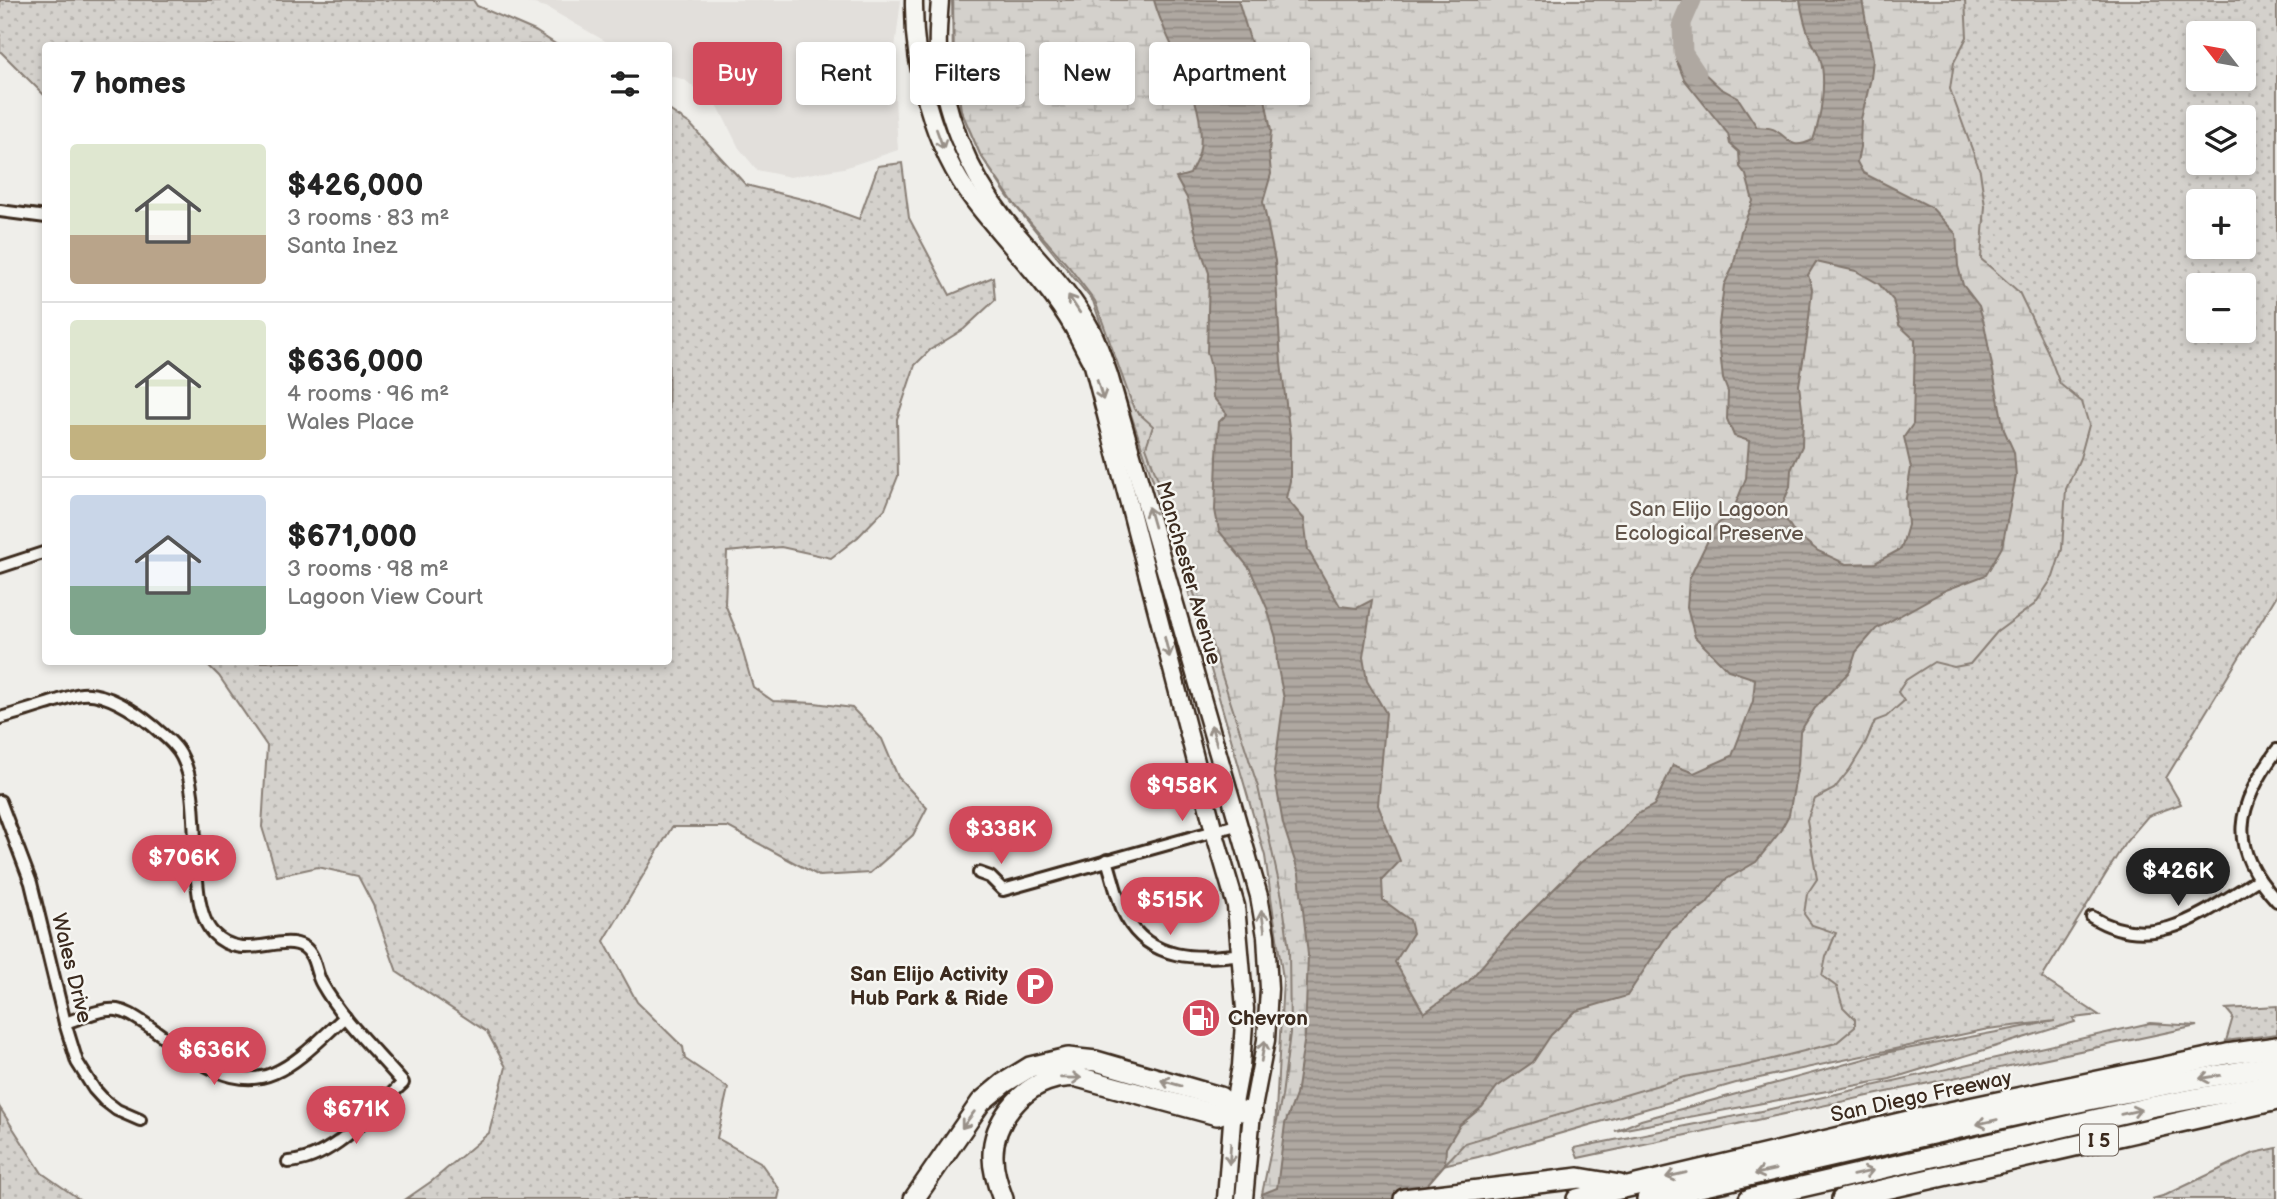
<!DOCTYPE html>
<meta charset="utf-8">
<style>
:root{--surface:#fff;--page:#f2f2f2;--text:#222;--muted:#767676;--line:#e0e0e0;--accent:#d1495b}
body{margin:0;font-family:"Balsamiq Sans",sans-serif;background:var(--page);color:var(--text);height:100vh;display:flex;flex-direction:column;font-size:26px;white-space:nowrap}
*{box-sizing:border-box;margin:0}
p{font-size:23px;color:var(--muted)}
.icon{flex:none;width:38px;height:38px;fill:none;stroke:currentColor;stroke-width:2;stroke-linecap:round;stroke-linejoin:round}
.map{position:relative;flex:1;overflow:hidden}
.panel{position:absolute;left:42px;top:42px;width:630px;height:623px;display:flex;flex-direction:column;background:var(--surface);border-radius:7px;box-shadow:0 4px 10px #0003}
.panel>*{flex:none}
.banner{position:absolute;left:693px;top:42px;width:665px;height:63px;display:flex;gap:14px}
.needle{width:46px;rotate:301deg}
.fabs{position:absolute;left:2186px;top:21px;display:grid;gap:14px}
.fabs a{display:grid;place-items:center;width:70px;height:70px;border-radius:7px;background:var(--surface);box-shadow:0 4px 10px #0003;font-size:35px}
.price{position:absolute;translate:-50% -60px;padding:0 16px;border-radius:24px;background:var(--accent);color:#fff;font-size:23px;line-height:46px;filter:drop-shadow(0 2px 4px #0008)}
.price::after{content:'';position:absolute;left:50%;top:42px;width:21px;height:16px;margin-left:-10px;background:inherit;clip-path:polygon(0 0,100% 0,50% 100%)}
.price.current{background:#222;color:#fff}
ul{padding:0;list-style:none}
li{display:flex;align-items:center;gap:21px;height:175px;padding:0 28px}
li+li{border-top:2px solid var(--line)}
li span{display:grid;place-items:center;flex:none;width:196px;height:140px;border-radius:7px;color:#555}
li>.icon{margin-inline-start:auto}
span .icon{width:84px;height:84px;fill:#fffc;stroke-width:1}
li b{font-size:30px}
h2{display:flex;justify-content:space-between;align-items:center;height:84px;padding:0 28px;font-size:30px}
.tag{padding:0 24px;border-radius:7px;background:var(--surface);box-shadow:0 4px 10px #0003;font-size:24px;line-height:63px}
.tag.current{background:var(--accent);color:#fff}
.map>svg:first-child{display:block}
</style>
<div class="map">
<svg width="2277" height="1199" viewBox="0 0 2277 1199">
<defs>
<pattern id="grass-dots" width="8" height="8" patternUnits="userSpaceOnUse" patternTransform="scale(1.75)"><rect width="8" height="8" fill="#d4d1cc"/><path d="M2 2h.1M6 6h.1" fill="none" stroke="#b7b4af" stroke-width="1.8" stroke-linecap="round"/></pattern>
<pattern id="wetland-marsh" width="20" height="14" patternUnits="userSpaceOnUse" patternTransform="scale(1.75)"><rect width="20" height="14" fill="#d4d1cc"/><path d="M1 5h8M5 5V1M11 12h8M15 12V8" fill="none" stroke="#b7b4af"/></pattern>
<pattern id="water-rules" width="6" height="5" patternUnits="userSpaceOnUse" patternTransform="scale(1.75)"><rect width="6" height="5" fill="#afa8a1"/><path d="M0 2.5h6" fill="none" stroke="#908983"/></pattern>
</defs>
<rect width="100%" height="100%" fill="#efeeea"/>
<filter id="ink" filterUnits="userSpaceOnUse"><feTurbulence type="fractalNoise" baseFrequency=".0143" numOctaves="2"/><feDisplacementMap in="SourceGraphic" scale="14" xChannelSelector="R" yChannelSelector="G"/><feConvolveMatrix kernelMatrix="1 2 1 2 8 2 1 2 1" color-interpolation-filters="sRGB"/></filter>
<g filter="url(#ink)">
<path fill="#e2dfdb" d="M519 0H901L893 64 898 150 844 168 790 177 757 170 739 148 719 108 685 80 669 75 668 46 612 45 546 7Z"/>
<g fill="url(#grass-dots)" stroke="#887e75" stroke-width="2" fill-rule="evenodd">
<path d="M0 0H473L477 6 535 31 557 45 46 46 45 96 0 51Z"/>
<path d="M952 0H2277V595L2166 778 2181 804 2148 816 2125 843 2042 978 2099 1015 2073 1018 2075 1022 1890 1079 1615 1131 1641 1120 1890 1052 2055 1021 1988 1029 1736 1083 1478 1157 1292 1199 1274 1150 1283 979 1265 856 1176 549 1093 301 1008 197 980 154 961 111 953 64ZM2198 33H2244V79H2198ZM2198 117H2244V163H2198ZM2198 201H2244V247H2198ZM2198 285H2244V331H2198Z"/>
<path d="M669 110 690 124 746 185 810 201 859 219 878 166 902 163 909 218 950 295 993 277 995 300 964 329 930 350 915 365 897 419 898 476 885 509 858 537 831 558 781 547 727 552 725 604 738 635 753 687 773 701 815 703 852 708 882 739 898 777 927 808 913 835 870 873 819 876 728 827H672L604 941 637 1002 683 1047 685 1059 728 1088 717 1138 760 1162 780 1190 778 1199H406L432 1181 489 1133 506 1067 487 1032 397 972 373 905 358 876 318 867 277 876 262 827 267 746 219 676 205 662H668Z"/>
<path d="M2277 1006V1034L2226 1041 2233 1017 2226 1009Z"/>
<path d="M2150 1023 2197 1026 1578 1158 1574 1148 1766 1110Z"/>
<path d="M0 1108 42 1173 79 1199H0Z"/>
<path d="M2277 1148V1199H2152L2166 1195 2254 1153Z"/>
</g>
<path fill="url(#wetland-marsh)" stroke="#887e75" stroke-width="2" d="M953 0H1965L1967 37 1954 62 1950 89 1980 171 1985 206 1981 259 2019 292 2047 350 2060 384 2082 402 2089 425 2080 458 2066 489 2062 549 2053 577 2035 604 1997 632 1970 664 1954 667 1934 662 1906 680 1898 692 1904 701 1886 717 1875 721 1864 746 1850 769 1834 789 1815 799 1807 820 1817 879 1807 894 1804 914 1812 925 1836 933 1826 957 1822 976 1837 987 1843 1007 1855 1019V1027L1836 1043 1744 1066 1685 1077 1465 1143 1445 1164 1290 1199H1261L1282 1096 1290 1033 1289 950 1282 897 1258 787 1202 614 1190 583 1179 537 1146 447 1153 426 1134 409 1095 301 1069 267 1015 205 980 154 961 110 954 63Z"/>
<path fill="url(#water-rules)" stroke="#81766d" stroke-width="2" fill-rule="evenodd" d="M1154 0H1238L1261 76 1271 131 1269 153 1271 174 1263 202 1275 261 1281 363 1290 436V481L1286 498 1304 519 1308 550 1340 606 1357 608 1372 600 1363 657 1367 681 1386 713 1378 805 1400 861 1382 880 1383 900 1410 920 1413 933 1395 962 1424 1013 1469 981 1513 930 1580 863 1620 833 1636 815 1654 805 1673 765 1694 773 1732 756 1753 701 1755 679 1728 670 1695 637 1687 608 1689 579 1715 526 1732 513 1746 478 1749 441 1734 436 1727 419 1728 392 1723 379 1718 332 1724 285 1733 267 1741 231 1753 201 1746 175 1740 167 1739 152 1730 144 1728 134 1684 79 1676 59 1683 53 1720 88 1738 98 1757 127C1763 128 1770 127 1775 130 1793 141 1790 150 1813 140 1821 118 1827 80 1820 58 1818 51 1813 45 1810 38 1805 26 1802 13 1800 0H1862L1873 59 1871 78 1861 119 1860 147 1857 162 1863 173 1931 207 1956 234 1958 266 1963 285 1979 306 1984 323 2004 430 2014 452 2016 476 2002 547 1986 575 1946 590 1876 629 1856 652 1850 671 1815 708 1800 732 1798 765 1789 815 1779 833 1756 862 1725 880 1706 904 1670 931 1627 996 1576 1011 1551 1035 1533 1062 1497 1087 1482 1107 1460 1125 1446 1148 1445 1164 1426 1186 1425 1199H1262V1194L1277 1188 1285 1124 1296 1095 1305 1036 1308 955 1299 874 1283 824 1274 772 1284 699 1277 663 1276 638 1267 608 1250 569 1219 531 1215 510 1218 433 1219 422 1227 414 1213 397 1211 367 1207 352 1209 273 1198 242 1187 198 1176 178 1190 174C1193 166 1199 158 1200 149 1207 95 1167 50 1154 0ZM1816 262 1856 271 1879 284 1893 300 1899 325 1915 340 1913 424 1904 437 1911 468 1906 498 1908 525 1901 549 1875 563 1846 564 1818 551 1794 532 1780 510 1790 487 1791 470 1802 446 1803 417 1799 385 1807 337 1812 289 1808 275Z"/>
<g fill="none" stroke-linecap="round" stroke-linejoin="round">
<path stroke="#afa8a1" stroke-width="19" d="M1692 0 1682 23 1683 53 1697 74"/>
<g stroke="#3b2a1e" stroke-width="16">
<g id="street">
<path d="M0 211 46 217"/>
<path d="M0 567 46 552"/>
<path d="M0 718C19 713 37 707 56 701 64 699 73 695 82 694 105 691 136 712 153 726 163 735 176 744 182 757 205 800 184 902 213 933 242 964 281 932 304 947 316 955 315 973 322 984 343 1021 376 1051 403 1083 371 1112 333 1160 288 1162"/>
<path d="M2277 750C2236 808 2226 846 2277 901"/>
<path d="M0 801 31 883 65 1023 77 1062 94 1089 104 1100 117 1110 140 1120"/>
<path d="M1107 860C1113 878 1117 900 1126 917 1150 961 1198 960 1242 954"/>
<path d="M979 873 990 877 1003 890 1240 824"/>
<path d="M2092 917C2154 955 2205 912 2257 880"/>
<path d="M65 1023C81 1018 101 1008 117 1010 130 1012 139 1020 150 1027 185 1051 228 1093 274 1073 300 1062 323 1036 345 1017"/>
</g>
</g>
<g stroke="#3b2a1e" stroke-width="21">
<g id="primary">
<path d="M914 0C913 69 932 146 974 201 1006 243 1047 282 1073 327 1080 340 1086 353 1093 365L1214 831 1236 906 1245 1009 1241 1066 1233 1109 1226 1199"/>
<path d="M940 0C939 16 937 33 938 48 942 110 968 172 1006 221 1035 257 1070 289 1092 331 1099 345 1104 361 1109 375L1259 896 1266 936 1269 989 1266 1040 1252 1113 1244 1199"/>
</g>
</g>
<g stroke="#3b2a1e" stroke-width="24">
<g id="highway">
<path d="M914 1199 981 1102 1004 1083 1030 1067 1068 1058 1096 1061 1220 1097 1233 1109 1252 1113"/>
<path d="M1003 1199C998 1186 993 1171 993 1157 992 1123 1021 1087 1053 1079 1059 1077 1067 1077 1074 1076L1217 1115 1233 1109"/>
<path d="M1404 1199 1579 1178 1620 1185"/>
<path d="M1577 1199 1921 1118 2227 1054 2277 1047"/>
<path d="M1647 1199C1856 1152 2065 1100 2277 1065"/>
<path d="M1749 1199 2150 1107 2277 1083"/>
<path d="M1842 1199 2277 1100"/>
</g>
</g>
<use href="#street" stroke="#f6f6f2" stroke-width="10"/>
<use href="#primary" stroke="#f6f6f2" stroke-width="16"/>
<use href="#highway" stroke="#f6f6f2" stroke-width="19"/>
</g>
<defs><path id="oneway-shaft" d="M-6 0H5M1.5-3L5.5 0L1.5 3" fill="none" stroke-width="1.6" stroke-linecap="round" stroke-linejoin="round" transform="scale(1.75)"/></defs>
<g stroke="#989088">
<use href="#oneway-shaft" transform="translate(940 139) rotate(70)"/>
<use href="#oneway-shaft" transform="translate(1074 304) rotate(-123)"/>
<use href="#oneway-shaft" transform="translate(1100 390) rotate(73)"/>
<use href="#oneway-shaft" transform="translate(1151 517) rotate(-106)"/>
<use href="#oneway-shaft" transform="translate(1167 647) rotate(76)"/>
<use href="#oneway-shaft" transform="translate(1214 735) rotate(-106)"/>
<use href="#oneway-shaft" transform="translate(1263 921) rotate(-99)"/>
<use href="#oneway-shaft" transform="translate(1263 1051) rotate(-80)"/>
<use href="#oneway-shaft" transform="translate(2210 1077) rotate(171)"/>
<use href="#oneway-shaft" transform="translate(1071 1078) rotate(1)"/>
<use href="#oneway-shaft" transform="translate(1171 1083) rotate(-164)"/>
<use href="#oneway-shaft" transform="translate(2131 1112) rotate(-13)"/>
<use href="#oneway-shaft" transform="translate(968 1120) rotate(127)"/>
<use href="#oneway-shaft" transform="translate(1987 1122) rotate(167)"/>
<use href="#oneway-shaft" transform="translate(1230 1154) rotate(94)"/>
<use href="#oneway-shaft" transform="translate(1765 1172) rotate(167)"/>
<use href="#oneway-shaft" transform="translate(1863 1173) rotate(-13)"/>
<use href="#oneway-shaft" transform="translate(1676 1175) rotate(167)"/>
</g>
</g>
<defs>
<g id="parking-disc" transform="scale(2.0125)"><circle r="9.5" fill="#d1495b" stroke="#f6f6f2"/><path d="M-3.5-5.5H1a3.5 3.5 0 0 1 0 7H-1V5.5H-3.5ZM-1-3.4V-.6H.8a1.4 1.4 0 0 0 0-2.8Z" fill="#fff"/></g>
<g id="fuel-disc" transform="scale(2.0125)"><circle r="9.5" fill="#d1495b" stroke="#f6f6f2"/><path d="M-5.5-6h7V0h2V4h1.3V-2.5L3-4.5l.8-.8L6-3V5H2.5V1h-1V6h-7ZM-4.2-4.7v3.2H.2V-4.7Z" fill="#fff"/></g>
</defs>
<g fill-rule="evenodd">
<use href="#parking-disc" x="1035" y="986"/>
<use href="#fuel-disc" x="1201" y="1018"/>
</g>
<g text-anchor="middle" stroke-width="5" stroke-linejoin="round" paint-order="stroke">
<rect fill="#f6f6f2" stroke="#73675e" stroke-width="2" x="2080" y="1124.5" width="38" height="31" rx="5"/>
<g font-size="19" font-weight="bold" fill="#3b2a1e">
<text x="2099" y="1147">I 5</text>
</g>
<g font-size="21" fill="#61544a" stroke="#f6f6f2">
<text x="1709" y="516">San Elijo Lagoon<tspan x="1709" dy="24">Ecological Preserve</tspan></text>
</g>
<g font-size="21" fill="#3b2a1e" stroke="#f6f6f2">
<text transform="translate(1189 573) rotate(74)" y="7">Manchester Avenue</text>
<text transform="translate(72 968) rotate(76)" y="7">Wales Drive</text>
<text transform="translate(1921 1096) rotate(-12)" y="7">San Diego Freeway</text>
</g>
<g font-size="21" font-weight="bold" fill="#3b2a1e" stroke="#f6f6f2" text-anchor="end">
<text x="1008" y="981">San Elijo Activity<tspan x="1008" dy="24">Hub Park &amp; Ride</tspan></text>
<text x="1228" y="1025" text-anchor="start">Chevron</text>
</g>
</g>
</svg>
<div class="fabs">
<a><svg class="needle" viewBox="-14 -14 28 28"><path d="M0-13l5 13h-10z" fill="#e53935"/><path d="M0 13l5-13h-10z" fill="#767676"/></svg></a>
<a><svg class="icon" aria-label="layers" viewBox="0 0 24 24"><path d="M12 4l9 5-9 5-9-5zM3 14l9 5 9-5"/></svg></a>
<a>+</a>
<a>−</a>
</div>
<b class="price" style="left:1182px;top:823px">$958K</b>
<b class="price" style="left:1001px;top:866px">$338K</b>
<b class="price" style="left:184px;top:895px">$706K</b>
<b class="price current" style="left:2178px;top:908px">$426K</b>
<b class="price" style="left:1170px;top:937px">$515K</b>
<b class="price" style="left:214px;top:1087px">$636K</b>
<b class="price" style="left:356px;top:1146px">$671K</b>
<div class="banner">
<a class="tag current">Buy</a>
<a class="tag">Rent</a>
<a class="tag">Filters</a>
<a class="tag">New</a>
<a class="tag">Apartment</a>
</div>
<section class="panel">
<h2>7 homes<svg class="icon" aria-label="filters" viewBox="0 0 24 24"><path d="M4 7h16M4 17h16"/><circle cx="9" cy="7" r="2"/><circle cx="15" cy="17" r="2"/></svg></h2>
<ul>
<li><span style="background:linear-gradient(#dfe7d0 65%,#b9a48a 0)"><svg class="icon" aria-label="home" viewBox="0 0 24 24"><path d="M3 11l9-7 9 7M6 9v11h12V9"/></svg></span><div><b>$426,000</b><p>3 rooms · 83 m²</p><p>Santa Inez</p></div></li>
<li><span style="background:linear-gradient(#dfe7d0 75%,#c2b280 0)"><svg class="icon" aria-label="home" viewBox="0 0 24 24"><path d="M3 11l9-7 9 7M6 9v11h12V9"/></svg></span><div><b>$636,000</b><p>4 rooms · 96 m²</p><p>Wales Place</p></div></li>
<li><span style="background:linear-gradient(#c9d6e8 65%,#7fa58c 0)"><svg class="icon" aria-label="home" viewBox="0 0 24 24"><path d="M3 11l9-7 9 7M6 9v11h12V9"/></svg></span><div><b>$671,000</b><p>3 rooms · 98 m²</p><p>Lagoon View Court</p></div></li>
</ul>
</section>
</div>
